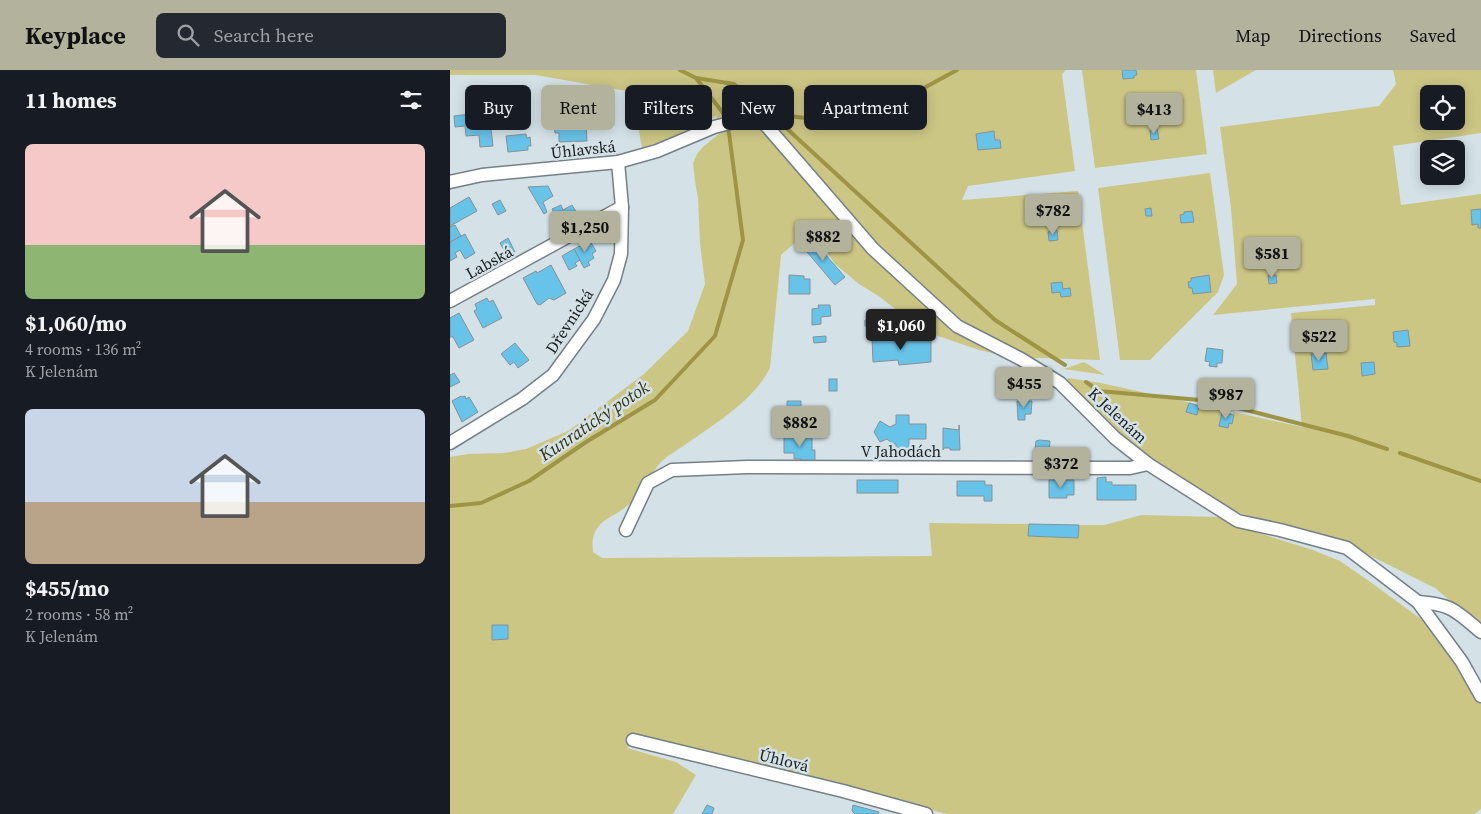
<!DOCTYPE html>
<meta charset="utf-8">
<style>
:root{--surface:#171b24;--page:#242831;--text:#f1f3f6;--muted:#9ea1a6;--accent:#b3b29d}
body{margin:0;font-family:"Source Serif 4",serif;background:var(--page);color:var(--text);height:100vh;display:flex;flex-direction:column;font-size:19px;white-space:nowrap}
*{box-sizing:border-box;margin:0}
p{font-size:16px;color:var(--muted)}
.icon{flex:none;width:28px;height:28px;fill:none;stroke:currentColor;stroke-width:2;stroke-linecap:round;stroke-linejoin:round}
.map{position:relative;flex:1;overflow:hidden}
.sheet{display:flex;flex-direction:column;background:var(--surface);width:450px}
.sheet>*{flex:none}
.hud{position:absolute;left:15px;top:15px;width:475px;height:45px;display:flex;gap:10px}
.tools{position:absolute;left:970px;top:15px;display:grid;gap:10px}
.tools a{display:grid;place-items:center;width:45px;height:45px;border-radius:8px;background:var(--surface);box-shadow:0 2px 12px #0003;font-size:25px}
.price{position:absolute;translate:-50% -42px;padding:0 11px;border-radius:5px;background:var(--accent);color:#111;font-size:16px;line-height:32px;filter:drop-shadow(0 1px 2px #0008)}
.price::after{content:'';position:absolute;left:50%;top:30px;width:15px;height:11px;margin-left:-8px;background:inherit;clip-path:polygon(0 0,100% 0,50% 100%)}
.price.active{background:#222;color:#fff}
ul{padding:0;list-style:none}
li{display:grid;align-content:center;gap:10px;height:265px;padding:0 25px}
li span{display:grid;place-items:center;height:155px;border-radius:8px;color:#555}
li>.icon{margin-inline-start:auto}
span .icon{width:90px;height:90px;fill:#fffc;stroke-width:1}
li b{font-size:21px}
h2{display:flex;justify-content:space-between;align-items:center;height:60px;padding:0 25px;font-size:21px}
.pill{padding:0 18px;border-radius:8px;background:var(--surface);box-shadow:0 2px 12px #0003;font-size:18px;line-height:45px}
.pill.active{background:var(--accent);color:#111}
header{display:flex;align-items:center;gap:30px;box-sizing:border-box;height:70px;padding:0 25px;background:var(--accent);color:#111}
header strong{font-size:24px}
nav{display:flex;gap:28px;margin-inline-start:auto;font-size:18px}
.search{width:350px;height:45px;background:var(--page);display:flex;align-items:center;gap:12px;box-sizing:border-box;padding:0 18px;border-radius:8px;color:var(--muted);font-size:19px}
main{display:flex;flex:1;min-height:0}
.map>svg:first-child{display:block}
</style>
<header>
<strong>Keyplace</strong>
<div class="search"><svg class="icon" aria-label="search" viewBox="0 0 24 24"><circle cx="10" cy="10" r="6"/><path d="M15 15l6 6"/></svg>Search here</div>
<nav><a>Map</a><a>Directions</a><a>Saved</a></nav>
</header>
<main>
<section class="sheet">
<h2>11 homes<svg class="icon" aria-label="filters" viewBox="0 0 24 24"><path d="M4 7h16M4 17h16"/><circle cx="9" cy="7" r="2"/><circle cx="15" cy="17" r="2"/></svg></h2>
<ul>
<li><span style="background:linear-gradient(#f6c9c9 65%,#8fb573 0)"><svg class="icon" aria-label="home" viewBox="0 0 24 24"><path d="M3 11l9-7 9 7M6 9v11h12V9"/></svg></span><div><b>$1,060/mo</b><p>4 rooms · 136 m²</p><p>K Jelenám</p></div></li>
<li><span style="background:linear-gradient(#c9d6e8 60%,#b9a48a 0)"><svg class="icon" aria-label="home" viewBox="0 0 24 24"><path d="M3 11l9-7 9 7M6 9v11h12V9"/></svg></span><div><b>$455/mo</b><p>2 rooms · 58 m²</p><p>K Jelenám</p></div></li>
</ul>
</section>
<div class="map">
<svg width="1031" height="744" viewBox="0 0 1031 744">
<rect width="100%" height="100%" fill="#d4e2e8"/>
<g fill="#ccc685" fill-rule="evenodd">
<path d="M0 0H616L612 4 625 101 518 116 512 130 628 121 650 290 559 287 529 280 485 265 464 254 430 227 409 214 385 194 374 177 356 163 331 185 320 298C304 330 265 354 236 374 228 380 218 385 211 392 200 404 193 421 182 432 163 450 139 449 143 482L152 488 482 486 479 453 579 454 578 466 628 468 629 455H654L692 445 771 447 786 456 863 480 890 491 919 511 975 552 1002 587 1031 634V739L1024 744H497L189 667 177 678 226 692 246 705 223 744H0V387L18 384 54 383 76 379 118 361 194 304 238 261 255 214 250 173 248 128 245 111 243 93 247 84 253 77 271 62 266 46 218 69 192 78 182 22 86 5H0ZM544 61 545 70H550L551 78 528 80 526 64ZM612 212 613 219H620L621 226 611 227 610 222 602 223 601 213Z"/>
<path d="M632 0H672L673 9 684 8V6L687 5 686 0H746L757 84 645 98Z"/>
<path d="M763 0H806L766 23Z"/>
<path d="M943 0H1031V63L943 76 951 135 1031 124V139L1021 140 1022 155 1028 154V158H1031V557L985 518 925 488 874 465 821 454 779 439 761 428 681 375 616 311 618 308 651 313 773 340 769 355 778 358 779 353 781 354 783 342 852 357 841 243 925 235V229L763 245 787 214 781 138 770 57 929 36 946 14ZM979 24H1006V51H979ZM958 261 960 276 946 273 943 262ZM876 283 877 299 863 300 861 285ZM923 292 925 304 912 306 911 294ZM739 333 749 336 747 345 737 342Z"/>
<path d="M760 103 774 205 768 222 700 290H670L648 118ZM742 141 744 152 731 153 730 145ZM759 205 761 222 743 224 742 218H739L738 212 741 211V208Z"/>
<path d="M634 292 655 305 614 299Z"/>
</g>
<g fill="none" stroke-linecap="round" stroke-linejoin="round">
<g stroke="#9d9445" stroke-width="4">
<path d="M246 8 284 14 311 35"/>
<path d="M321 44 545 250 615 295"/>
<path d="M323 44 363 49 415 50 507 0"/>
<path d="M636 312 649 321 761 331 898 366 937 379"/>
<path d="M950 383 1031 411"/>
<path d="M0 436 31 433 79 411 136 372 205 330 265 266 293 170 279 63 273 43 246 8 230 0"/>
</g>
</g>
<g fill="#68c3e9" stroke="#849197">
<path d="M672 0H686L687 5 684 6V8L673 9Z"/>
<path d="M28 43V47L35 46 37 60 41 59 43 76 30 77 29 65 16 66 15 56 5 57 4 46Z"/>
<path d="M136 50 137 71 109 72V63H105L104 54Z"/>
<path d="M707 59 709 69 701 70 700 60Z"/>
<path d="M544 61 545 70H550L551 78 528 80 526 64Z"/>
<path d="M76 64 77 68 80 67 81 76H78V80L58 82 56 66Z"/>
<path d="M98 116 103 126 93 132 97 142 94 144 78 117Z"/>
<path d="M19 127 27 141 0 156V138Z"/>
<path d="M50 130 56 141 48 145 42 134Z"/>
<path d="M111 135 113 140 122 135 128 145 111 155 107 147 105 149 102 144 104 143 102 139Z"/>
<path d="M701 138 702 146H696L695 139Z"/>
<path d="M1031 139V158H1028V154L1022 155 1021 140Z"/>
<path d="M742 141 744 152 731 153 730 145 734 144V142Z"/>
<path d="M5 155 11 166 0 172V157Z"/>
<path d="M607 160 608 170 599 171 598 162Z"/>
<path d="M15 164 25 183 15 189 10 180 5 183 7 187 0 191V172Z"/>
<path d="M58 168 65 182 57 186 50 173Z"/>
<path d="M361 168 395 207 385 215 352 176Z"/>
<path d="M140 171 146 181 142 184 144 188 138 192 140 195 134 198 124 179Z"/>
<path d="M124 179 130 190 125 193 127 196 119 200 112 186Z"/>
<path d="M101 195 116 223 104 230 99 228 90 235 87 234 73 208 86 201 87 203Z"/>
<path d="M339 205 354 206V209H360V224H339Z"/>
<path d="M759 205 761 222 743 224 742 218H739L738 212 741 211V208Z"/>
<path d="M826 205 827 213 819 214 818 206Z"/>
<path d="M612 212 613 219 620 218 621 226 611 227 610 222 602 223 601 213Z"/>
<path d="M37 228 39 232 43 230 52 248 33 258 24 241 27 239 25 234Z"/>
<path d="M368 235H380L381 246 371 247V254L362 255V239L369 238Z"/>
<path d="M9 243 24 270 9 278 3 267H0V248Z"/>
<path d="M447 249 448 255 415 256V250Z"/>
<path d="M958 260 960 276 947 277V273L944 272 943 262Z"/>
<path d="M376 266V272L364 273 363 267Z"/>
<path d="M422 267H443V271H481V292L449 295 448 290 423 292Z"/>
<path d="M65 273 79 290 68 298 64 292 60 295 51 284Z"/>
<path d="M757 278 773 280 772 293H767V297L759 296 760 292 755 291Z"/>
<path d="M876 283 878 299 863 300 861 284Z"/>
<path d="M924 292 925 304 912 306 911 293Z"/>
<path d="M4 303 10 312 0 317V305Z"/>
<rect x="379" y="309" width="8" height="12"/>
<path d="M11 326 12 327 15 326 16 329 19 327 28 342 12 352 2 331Z"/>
<path d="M337 331H351V343H346V348H337Z"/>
<path d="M567 331H582L581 344H575V350H568Z"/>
<path d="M739 333 749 336 747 345 736 342Z"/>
<path d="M772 342 784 345 782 354 779 353 778 358 769 356Z"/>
<path d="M446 345H459V354H476V369H459V380H446V374H443L437 369 430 372 424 362 430 351 440 357 446 354Z"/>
<path d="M509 355 510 380H500V378H494L493 380V358L509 360Z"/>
<path d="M334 366H362V380H365V393H351V389H344V383H334Z"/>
<path d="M590 370 600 371 599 382 585 380 586 371Z"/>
<path d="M656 407V412H662V415H686V430H647V408Z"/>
<rect x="407" y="410" width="41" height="13"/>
<path d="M599 410H624V425H617V428H599Z"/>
<path d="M507 411H535V415H542V431H534V426H507Z"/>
<path d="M579 454 629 455 628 468 578 466Z"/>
<path d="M42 555H58V569L42 570Z"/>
<path d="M257 735 264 738 262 744H252Z"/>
<path d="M403 735 429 742 428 744H405L402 741Z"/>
</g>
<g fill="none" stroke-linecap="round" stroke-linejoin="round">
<g stroke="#748086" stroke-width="15">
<g id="minor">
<path d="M0 112 32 105 168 92 207 81 264 57 300 48 314 53 423 179 507 256 571 289 610 313 665 368 698 394 788 451 830 460 897 478 968 532 1012 592 1031 626"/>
<path d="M0 231 172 137"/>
<path d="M0 373 72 329 103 305 144 249 164 210 171 184 172 137 168 92"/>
<path d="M176 460 198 413 222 400 297 397 680 398 698 394"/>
<path d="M968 532C1002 534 1006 541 1031 562"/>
<path d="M183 670 393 721 476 744"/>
</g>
</g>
<use href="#minor" stroke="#fff" stroke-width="12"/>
</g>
<g text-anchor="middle" stroke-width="5" stroke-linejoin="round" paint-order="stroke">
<g font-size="16" fill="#191d20" stroke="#d4e2e8">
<text transform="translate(133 79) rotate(-6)" y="6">Úhlavská</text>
<text transform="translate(39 192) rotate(-29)" y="6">Labská</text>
<text transform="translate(119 251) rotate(-57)" y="6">Dřevnická</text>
<text transform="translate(668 345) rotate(43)" y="6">K Jelenám</text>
<text x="451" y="387">V Jahodách</text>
<text transform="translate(334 690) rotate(14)" y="6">Úhlová</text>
</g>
<g font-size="18" font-style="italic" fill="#35310d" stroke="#d4e2e8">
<text transform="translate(144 351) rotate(-34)" y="6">Kunratický potok</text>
</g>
</g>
</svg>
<div class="tools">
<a><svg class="icon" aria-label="locate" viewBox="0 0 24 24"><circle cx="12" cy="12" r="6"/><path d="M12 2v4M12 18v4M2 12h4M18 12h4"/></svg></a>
<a><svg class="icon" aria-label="layers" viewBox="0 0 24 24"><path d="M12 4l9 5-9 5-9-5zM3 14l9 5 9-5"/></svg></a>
</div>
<b class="price" style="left:704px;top:65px">$413</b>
<b class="price" style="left:603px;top:166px">$782</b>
<b class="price" style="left:135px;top:183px">$1,250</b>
<b class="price" style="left:373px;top:192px">$882</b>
<b class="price" style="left:822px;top:209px">$581</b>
<b class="price active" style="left:451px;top:281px">$1,060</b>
<b class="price" style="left:869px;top:292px">$522</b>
<b class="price" style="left:574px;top:339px">$455</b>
<b class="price" style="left:776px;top:350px">$987</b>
<b class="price" style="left:350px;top:378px">$882</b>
<b class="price" style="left:611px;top:419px">$372</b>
<div class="hud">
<a class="pill">Buy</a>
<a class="pill active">Rent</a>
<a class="pill">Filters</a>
<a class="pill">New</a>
<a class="pill">Apartment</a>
</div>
</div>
</main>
